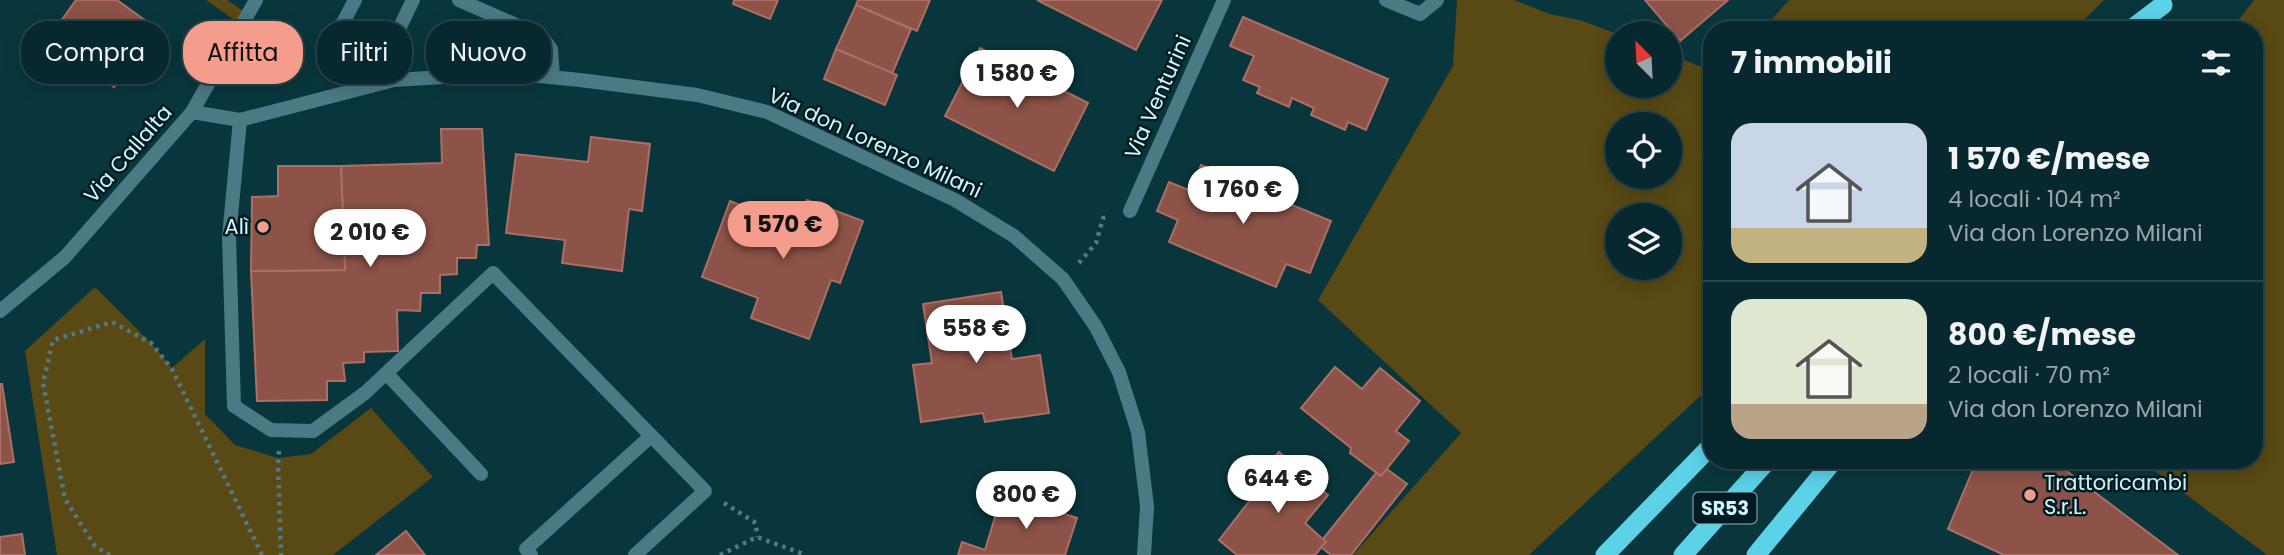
<!DOCTYPE html>
<html lang="it">
<meta charset="utf-8">
<style>
:root{--surface:#07282e;--page:#103036;--text:#f1f3f6;--muted:#98a6aa;--line:#28444a;--accent:#f49d8c}
body{margin:0;font-family:Poppins,sans-serif;background:var(--page);color:var(--text);height:100vh;display:flex;flex-direction:column;font-size:26px;white-space:nowrap}
*{box-sizing:border-box;margin:0}
p{font-size:23px;color:var(--muted)}
.icon{flex:none;width:38px;height:38px;fill:none;stroke:currentColor;stroke-width:2;stroke-linecap:round;stroke-linejoin:round}
.map{position:relative;flex:1;overflow:hidden}
.sheet{position:absolute;left:1703px;top:21px;width:560px;height:448px;display:flex;flex-direction:column;background:var(--surface);border-radius:28px;box-shadow:0 4px 18px #0003,0 0 0 2px var(--line)}
.sheet>*{flex:none}
.top-card{position:absolute;left:21px;top:21px;width:665px;height:63px;display:flex;gap:14px}
.needle{width:46px;rotate:336deg}
.controls{position:absolute;left:1605px;top:21px;display:grid;gap:14px}
.controls a{display:grid;place-items:center;width:77px;height:77px;border-radius:50%;background:var(--surface);box-shadow:0 4px 18px #0003,0 0 0 2px var(--line);font-size:35px}
.price{position:absolute;translate:-50% -60px;padding:0 16px;border-radius:24px;background:#fff;color:#222;font-size:23px;line-height:46px;filter:drop-shadow(0 2px 4px #0008)}
.price::after{content:'';position:absolute;left:50%;top:42px;width:21px;height:16px;margin-left:-10px;background:inherit;clip-path:polygon(0 0,100% 0,50% 100%)}
.price.selected{background:var(--accent);color:#111}
ul{padding:0;list-style:none}
li{display:flex;align-items:center;gap:21px;height:175px;padding:0 28px}
li+li{border-top:2px solid var(--line)}
li span{display:grid;place-items:center;flex:none;width:196px;height:140px;border-radius:21px;color:#555}
li>.icon{margin-inline-start:auto}
span .icon{width:84px;height:84px;fill:#fffc;stroke-width:1}
li b{font-size:30px}
h2{display:flex;justify-content:space-between;align-items:center;height:84px;padding:0 28px;font-size:30px}
.chip{padding:0 24px;border-radius:28px;background:var(--surface);box-shadow:0 4px 18px #0003,0 0 0 2px var(--line);font-size:24px;line-height:63px}
.chip.selected{background:var(--accent);color:#111}
.map>svg:first-child{display:block}
</style>
<div class="map">
<svg width="2284" height="555" viewBox="0 0 2284 555">
<rect width="100%" height="100%" fill="#09363d"/>
<g fill="#594914" fill-rule="evenodd">
<path d="M206 0H227L248 14 241 25Z"/>
<path d="M1457 0H1514L1550 14 1583 21 1617 34V86H1670V54L1711 71V386L1529 555H1353L1461 433 1318 300 1453 66ZM1617 124H1670V177H1617ZM1670 215V268H1617V215Z"/>
<path d="M1789 0H2104L2074 30H1762Z"/>
<path d="M2254 0H2284V555H2267L2140 460H2254V30H2231Z"/>
<path d="M95 287 151 343 172 368 205 339V414L235 445 278 458 311 454 371 408 433 477 333 555H57L25 351Z"/>
</g>
<g fill="#8d5348" stroke="#ac6f64" stroke-width="2">
<path d="M76 0H117L146 21 134 38 144 46 114 87 65 51 73 40 56 28Z"/>
<path d="M734 0H778L770 19 733 4Z"/>
<path d="M858 0H930L917 31 856 5Z"/>
<path d="M1037 0H1162L1136 50Z"/>
<path d="M1645 0H1728L1680 41Z"/>
<path d="M856 5 911 29 892 74 836 49Z"/>
<path d="M1243 17 1388 79 1366 130 1348 122 1345 130 1311 115 1314 108 1292 98 1289 107 1257 93 1260 87 1243 80 1254 56 1230 46Z"/>
<path d="M980 48 1088 103 1054 171 945 116Z"/>
<path d="M836 49 897 75 885 105 824 79Z"/>
<path d="M441 129H482L489 245H477L476 258H457V274L440 275V293H421L420 311 397 310 398 351 364 352V362L343 363 345 381H327V400L257 401 251 271 345 270 341 166 442 163Z"/>
<path d="M591 137 650 144 642 211 629 209 622 271 562 263 565 240 506 233 516 154 588 162Z"/>
<path d="M1201 165 1223 174 1225 169 1249 179 1246 187 1264 194 1267 187 1294 199 1292 205 1331 221 1310 273 1286 264 1276 287 1169 242 1178 220 1157 211 1169 182 1191 191Z"/>
<path d="M278 166H341L345 270 251 271 252 197 278 196Z"/>
<path d="M807 200 863 221 840 283 831 280 809 339 751 318 758 298 702 277 730 201 797 226Z"/>
<path d="M1001 292 1012 359 1040 355 1049 413 985 422 983 413 921 422 913 365 932 363 923 304Z"/>
<path d="M1335 367 1362 389 1380 368 1420 401 1396 431 1409 441 1381 476 1350 453 1351 448 1301 408Z"/>
<path d="M0 384H2L14 462 0 464Z"/>
<path d="M1279 452 1328 495 1305 523 1326 542 1315 555H1237L1219 540 1251 499 1247 496 1261 481 1256 479Z"/>
<path d="M1977 460H2052L2178 555H2004L1948 529Z"/>
<path d="M1387 469 1407 484 1351 555H1331L1321 547 1326 542 1323 539 1376 473 1381 476Z"/>
<path d="M1002 494 1077 518 1065 555H958L962 542 985 550Z"/>
<path d="M406 531 425 555H376Z"/>
<path d="M22 534 25 555H0V537Z"/>
</g>
<g fill="none" stroke-linecap="round" stroke-linejoin="round">
<g stroke="#517b83" stroke-width="4.5" stroke-dasharray="3.5 5" stroke-linecap="butt">
<path d="M1079 263 1096 243 1103 218 1109 217"/>
<path d="M279 451 278 464 281 555"/>
<path d="M724 503 756 523 757 537"/>
<path d="M110 555 95 546 65 499 43 383 53 340 112 322 151 343 172 369 262 555"/>
<path d="M720 555 757 537 806 555"/>
</g>
<g stroke="#4b7a84" stroke-width="14">
<path d="M459 0 541 36 551 49 553 77"/>
<path d="M337 34 355 0"/>
<path d="M394 80 398 31 413 0"/>
</g>
<g stroke="#4b7a84" stroke-width="14">
<path d="M1386 0 1420 14 1437 0"/>
<path d="M192 112 240 120 394 80 509 73 580 80 697 95 767 112 955 200 1014 236 1063 279 1096 327 1119 372 1138 432 1147 506 1144 555"/>
<path d="M240 120 229 237 234 406 271 430 313 431 365 393 493 273 705 491 635 555"/>
<path d="M1130 211 1224 0"/>
<path d="M387 374 481 474"/>
<path d="M531 555 526 549 651 436"/>
</g>
<path stroke="#4b7a84" stroke-width="14" d="M0 311 65 257 192 112 256 0"/>
<g stroke="#5cd2e8" stroke-width="19">
<path d="M2130 30 2163 5"/>
<path d="M1605 555 1712 445"/>
<path d="M1683 555 1768 460"/>
<path d="M1756 555 1834 460"/>
</g>
</g>
<g fill="#f49d8c" stroke="#001c22" stroke-width="2.5">
<circle cx="263" cy="227" r="7"/>
<circle cx="2030" cy="495" r="7"/>
</g>
<g text-anchor="middle" stroke-width="5" stroke-linejoin="round" paint-order="stroke">
<rect fill="#001c22" stroke="#92b5bc" stroke-width="2" x="1693.5" y="492.5" width="63" height="31" rx="5"/>
<g font-size="19" font-weight="bold" fill="#d1f6fe">
<text x="1725" y="515">SR53</text>
</g>
<g font-size="21" fill="#d1f6fe" stroke="#001c22">
<text transform="translate(1158 97) rotate(-66)" y="7">Via Venturini</text>
<text transform="translate(875 143) rotate(25)" y="7">Via don Lorenzo Milani</text>
<text transform="translate(128 154) rotate(-49)" y="7">Via Callalta</text>
</g>
<g font-size="21" fill="#d1f6fe" stroke="#001c22" text-anchor="end">
<text x="249" y="234">Alì</text>
<text x="2044" y="490" text-anchor="start">Trattoricambi<tspan x="2044" dy="24">S.r.L.</tspan></text>
</g>
</g>
</svg>
<div class="controls">
<a><svg class="needle" viewBox="-14 -14 28 28"><path d="M0-13l5 13h-10z" fill="#e53935"/><path d="M0 13l5-13h-10z" fill="#98a6aa"/></svg></a>
<a><svg class="icon" aria-label="locate" viewBox="0 0 24 24"><circle cx="12" cy="12" r="6"/><path d="M12 2v4M12 18v4M2 12h4M18 12h4"/></svg></a>
<a><svg class="icon" aria-label="layers" viewBox="0 0 24 24"><path d="M12 4l9 5-9 5-9-5zM3 14l9 5 9-5"/></svg></a>
</div>
<b class="price" style="left:1017px;top:110px">1 580 €</b>
<b class="price" style="left:1243px;top:226px">1 760 €</b>
<b class="price selected" style="left:783px;top:261px">1 570 €</b>
<b class="price" style="left:370px;top:269px">2 010 €</b>
<b class="price" style="left:976px;top:365px">558 €</b>
<b class="price" style="left:1278px;top:515px">644 €</b>
<b class="price" style="left:1026px;top:531px">800 €</b>
<div class="top-card">
<a class="chip">Compra</a>
<a class="chip selected">Affitta</a>
<a class="chip">Filtri</a>
<a class="chip">Nuovo</a>
</div>
<section class="sheet">
<h2>7 immobili<svg class="icon" aria-label="filters" viewBox="0 0 24 24"><path d="M4 7h16M4 17h16"/><circle cx="9" cy="7" r="2"/><circle cx="15" cy="17" r="2"/></svg></h2>
<ul>
<li><span style="background:linear-gradient(#c9d6e8 75%,#c2b280 0)"><svg class="icon" aria-label="home" viewBox="0 0 24 24"><path d="M3 11l9-7 9 7M6 9v11h12V9"/></svg></span><div><b>1 570 €/mese</b><p>4 locali · 104 m²</p><p>Via don Lorenzo Milani</p></div></li>
<li><span style="background:linear-gradient(#dfe7d0 75%,#b9a48a 0)"><svg class="icon" aria-label="home" viewBox="0 0 24 24"><path d="M3 11l9-7 9 7M6 9v11h12V9"/></svg></span><div><b>800 €/mese</b><p>2 locali · 70 m²</p><p>Via don Lorenzo Milani</p></div></li>
</ul>
</section>
</div>
